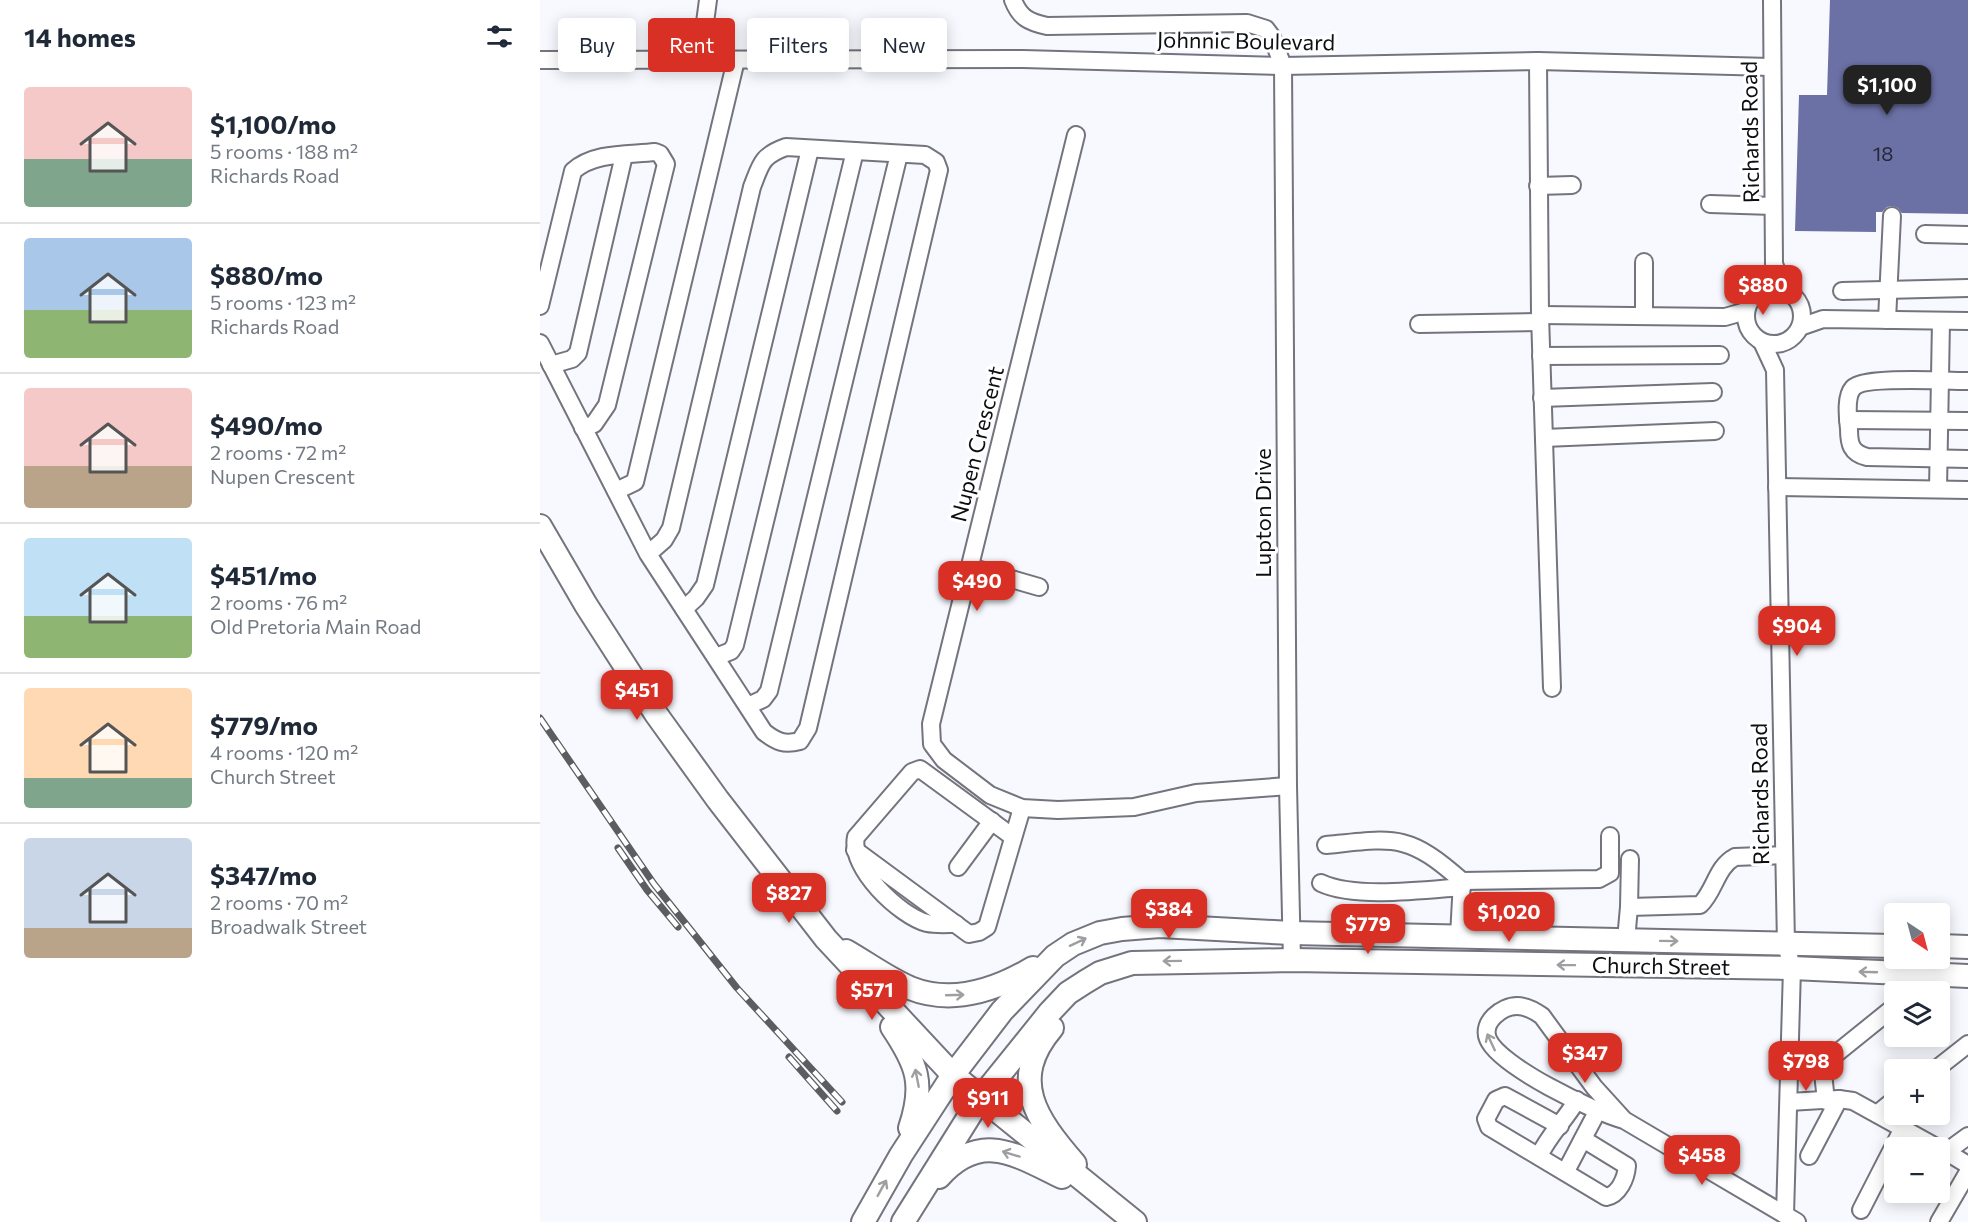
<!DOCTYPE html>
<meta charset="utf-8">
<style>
:root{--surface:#fff;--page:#f6f6f7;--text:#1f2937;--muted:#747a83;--line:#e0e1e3;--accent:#d93025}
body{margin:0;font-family:Commissioner,sans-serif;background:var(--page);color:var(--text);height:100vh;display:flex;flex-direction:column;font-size:22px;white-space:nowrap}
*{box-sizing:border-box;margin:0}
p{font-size:20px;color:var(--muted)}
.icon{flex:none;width:33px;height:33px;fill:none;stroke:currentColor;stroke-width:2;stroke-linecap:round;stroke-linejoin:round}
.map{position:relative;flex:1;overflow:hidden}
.side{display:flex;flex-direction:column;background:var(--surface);width:540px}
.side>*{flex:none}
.hud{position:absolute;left:18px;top:18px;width:570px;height:54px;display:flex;gap:12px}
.needle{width:39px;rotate:144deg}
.buttons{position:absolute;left:1344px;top:903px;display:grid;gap:12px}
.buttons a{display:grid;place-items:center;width:66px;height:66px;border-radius:6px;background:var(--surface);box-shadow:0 3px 15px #0003;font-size:30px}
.price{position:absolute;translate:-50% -51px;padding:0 14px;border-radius:12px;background:var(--accent);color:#fff;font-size:20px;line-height:39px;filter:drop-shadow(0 2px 3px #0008)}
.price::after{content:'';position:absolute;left:50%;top:36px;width:18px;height:14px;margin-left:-9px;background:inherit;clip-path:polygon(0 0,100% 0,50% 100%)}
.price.active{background:#222;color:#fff}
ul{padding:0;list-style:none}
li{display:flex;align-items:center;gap:18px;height:150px;padding:0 24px}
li+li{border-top:2px solid var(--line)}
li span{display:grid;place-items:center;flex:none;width:168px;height:120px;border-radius:6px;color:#555}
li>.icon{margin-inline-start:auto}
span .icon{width:72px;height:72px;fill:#fffc;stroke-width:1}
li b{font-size:26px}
h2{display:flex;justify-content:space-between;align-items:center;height:72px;padding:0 24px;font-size:26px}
.tag{padding:0 21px;border-radius:6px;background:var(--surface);box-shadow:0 3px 15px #0003;font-size:21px;line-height:54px}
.tag.active{background:var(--accent);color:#fff}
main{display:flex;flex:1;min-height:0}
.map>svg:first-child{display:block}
</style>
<main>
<section class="side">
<h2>14 homes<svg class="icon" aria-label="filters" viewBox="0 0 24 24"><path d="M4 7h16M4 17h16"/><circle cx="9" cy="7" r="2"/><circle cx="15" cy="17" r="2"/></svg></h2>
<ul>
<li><span style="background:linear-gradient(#f6c9c9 60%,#7fa58c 0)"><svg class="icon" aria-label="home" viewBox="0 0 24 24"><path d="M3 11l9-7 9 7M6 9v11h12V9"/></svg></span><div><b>$1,100/mo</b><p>5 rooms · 188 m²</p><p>Richards Road</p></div></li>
<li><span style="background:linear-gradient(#a9c7e8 60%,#8fb573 0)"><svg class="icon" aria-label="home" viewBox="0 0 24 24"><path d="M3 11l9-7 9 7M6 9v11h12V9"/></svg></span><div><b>$880/mo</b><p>5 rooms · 123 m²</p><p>Richards Road</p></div></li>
<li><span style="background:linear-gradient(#f6c9c9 65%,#b9a48a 0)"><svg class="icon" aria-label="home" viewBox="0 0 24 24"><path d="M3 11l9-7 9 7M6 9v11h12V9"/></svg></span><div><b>$490/mo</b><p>2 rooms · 72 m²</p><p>Nupen Crescent</p></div></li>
<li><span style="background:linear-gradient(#bfe0f5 65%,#8fb573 0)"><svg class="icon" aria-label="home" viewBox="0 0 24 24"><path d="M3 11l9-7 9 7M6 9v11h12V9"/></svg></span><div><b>$451/mo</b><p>2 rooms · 76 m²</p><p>Old Pretoria Main Road</p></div></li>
<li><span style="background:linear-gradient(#ffd9b3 75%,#7fa58c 0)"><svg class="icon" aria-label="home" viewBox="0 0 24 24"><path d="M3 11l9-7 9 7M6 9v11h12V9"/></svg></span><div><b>$779/mo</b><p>4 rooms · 120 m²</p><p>Church Street</p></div></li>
<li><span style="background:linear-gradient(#c9d6e8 75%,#b9a48a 0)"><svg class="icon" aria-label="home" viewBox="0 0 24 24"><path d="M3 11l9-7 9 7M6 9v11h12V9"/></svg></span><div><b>$347/mo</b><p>2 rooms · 70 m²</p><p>Broadwalk Street</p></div></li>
</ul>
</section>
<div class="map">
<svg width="1428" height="1222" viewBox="0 0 1428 1222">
<rect width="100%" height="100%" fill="#f8f9ff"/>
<path fill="#6b71a5" d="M1290 0H1428V214L1362 213 1358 208 1352 206 1347 207 1342 212H1336V232L1255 231 1259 95H1287Z"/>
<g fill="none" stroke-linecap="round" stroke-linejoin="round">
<g stroke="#73747d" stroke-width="20">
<g id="minor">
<path d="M473 0C480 18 489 22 507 26L707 23 726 29 732 37 743 66 748 786 752 960"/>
<path d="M1232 0 1234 264 1244 289"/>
<path d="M0 60 483 59 743 66 998 61 1231 67"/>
<path d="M160 60 168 0"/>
<path d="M998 61 1000 315 1012 688"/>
<path d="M536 135 391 724 392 744 404 760 450 795 482 808 518 810 594 807 656 793 748 786"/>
<path d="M998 186 1032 185"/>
<path d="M1170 204 1233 206"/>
<path d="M1385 234 1428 235"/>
<path d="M1104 262V316"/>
<circle cx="1234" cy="316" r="28"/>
<path d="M1302 291 1428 288"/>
<path d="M0 306 33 171C54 152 88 155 115 152L120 154 126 164 67 405 54 424 43 428"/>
<path d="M1000 315 1185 317 1206 311"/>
<path d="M1347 320 1352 216"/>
<path d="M879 324 1000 322"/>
<path d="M1260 327 1283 319 1428 321"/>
<path d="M1222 342 1235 370 1246 944 1252 968 1245 1215"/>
<path d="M0 343 108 554 224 732C237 742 244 745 260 741L268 728 399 170 396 162 385 155 246 147C221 156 221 164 212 187L131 528 124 540 108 554"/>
<path d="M1001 356 1180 355"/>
<path d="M11 365 32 359 38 353 84 155"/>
<path d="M1428 381C1408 381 1323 376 1313 388 1305 397 1308 418 1309 429 1309 444 1311 453 1327 457L1428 459"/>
<path d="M1002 398 1173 392"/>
<path d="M1308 420 1428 421"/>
<path d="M1004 438 1175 431"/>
<path d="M1237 487 1428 490"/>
<path d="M1398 489 1401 321"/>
<path d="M76 491 95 482 196 60"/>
<path d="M430 567 499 587"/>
<path d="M144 609 156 598 165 585 270 149"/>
<path d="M176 657 191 651 195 645 315 151"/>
<path d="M208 706 223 699 229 691 359 154"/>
<path d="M786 845C855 838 868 833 922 881L1059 879 1070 873V836"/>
<path d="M315 850 429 934 439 932 447 927 482 808"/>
<path d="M418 867 452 821"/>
<path d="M781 883C815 899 884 890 922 887"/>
<path d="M1089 907 1160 905C1175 891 1176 867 1195 857L1244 855"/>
<path d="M416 924C407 924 396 925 387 923 360 916 309 868 316 837L372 772 380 769 473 837"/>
<path d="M919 936 922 881"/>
<path d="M1086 940 1089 907 1090 859"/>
<path d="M1395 1070 1428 1044"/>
<path d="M1286 1101 1283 1073 1287 1061 1354 1007"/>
<path d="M1249 1102 1299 1099 1313 1101 1398 1148"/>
<path d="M1337 1114 1354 1100"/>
<path d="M1084 1120 1054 1087 1002 1016C995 1011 987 1006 977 1006 962 1006 941 1022 948 1039 959 1066 1054 1112 1084 1120L1257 1222"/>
<path d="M1020 1126 965 1096 956 1100 946 1119 949 1127 1066 1197C1079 1195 1086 1178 1087 1166L1043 1139"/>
<path d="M1400 1148 1428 1165"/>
<path d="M1406 1152 1428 1136"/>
<path d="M999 1156C1009 1135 1025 1120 1037 1100"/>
<path d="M1269 1156 1299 1099"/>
<path d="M1026 1171 1058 1110"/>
<path d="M1321 1210 1363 1128"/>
<path d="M1399 1222 1428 1172"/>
</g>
</g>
<g stroke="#73747d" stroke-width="26">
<g id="major">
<path d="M0 526 46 605 116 714 178 800 286 939 413 1075 595 1222"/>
<path d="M1400 946 1428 947"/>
<path d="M306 951C327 963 347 978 370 988 412 1005 456 990 493 968"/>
<path d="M352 1027C377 1064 385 1084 370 1128"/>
<path d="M512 1028C468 1080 496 1119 535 1164"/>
<path d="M399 1177C441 1130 476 1155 522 1177"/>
<path d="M323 1222 361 1155 413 1075 462 1011 515 956 533 944 560 933 582 929 620 926 751 933 1354 946"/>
<path d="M363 1222 440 1099 510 1012 528 993 545 982 560 973 592 963 752 960 1252 968 1428 976"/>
</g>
</g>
<use href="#minor" stroke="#fff" stroke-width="16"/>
<use href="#major" stroke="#fff" stroke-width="22"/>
<g stroke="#5c5d61" stroke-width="7">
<g id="rail">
<path d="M0 718 114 884 197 988 302 1102"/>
<path d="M78 848 107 890 138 927"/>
<path d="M249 1057 297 1111"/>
</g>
</g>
<use href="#rail" stroke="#fff" stroke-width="4.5" stroke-dasharray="14" stroke-linecap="butt"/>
</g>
<defs><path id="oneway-shaft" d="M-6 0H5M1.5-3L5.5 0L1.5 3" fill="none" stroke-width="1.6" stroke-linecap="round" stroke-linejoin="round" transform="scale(1.5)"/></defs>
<g stroke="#9e9fa0">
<use href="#oneway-shaft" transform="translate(1129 941) rotate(1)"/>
<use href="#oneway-shaft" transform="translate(538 942) rotate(-25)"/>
<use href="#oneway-shaft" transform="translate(632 961) rotate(179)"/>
<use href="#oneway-shaft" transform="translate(1026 965) rotate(-179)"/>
<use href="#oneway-shaft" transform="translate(1328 972) rotate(-178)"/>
<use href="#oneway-shaft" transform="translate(415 995) rotate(-2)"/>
<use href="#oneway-shaft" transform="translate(951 1042) rotate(-115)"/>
<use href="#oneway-shaft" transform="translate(377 1078) rotate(-101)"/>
<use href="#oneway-shaft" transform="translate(471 1154) rotate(-163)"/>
<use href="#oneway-shaft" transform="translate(342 1188) rotate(-61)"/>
</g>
<g text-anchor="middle" stroke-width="6" stroke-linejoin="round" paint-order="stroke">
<g font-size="20" fill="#242736">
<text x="1343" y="161">18</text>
</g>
<g font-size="22" fill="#0d0e11" stroke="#fff">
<text transform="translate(706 41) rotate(1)" y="8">Johnnic Boulevard</text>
<text transform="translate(1210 132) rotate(-91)" y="8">Richards Road</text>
<text transform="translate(437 444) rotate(-76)" y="8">Nupen Crescent</text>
<text transform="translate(723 513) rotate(-90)" y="8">Lupton Drive</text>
<text transform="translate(1220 794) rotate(-91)" y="8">Richards Road</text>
<text transform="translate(1121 966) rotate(1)" y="8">Church Street</text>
</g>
</g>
</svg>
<div class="buttons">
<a><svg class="needle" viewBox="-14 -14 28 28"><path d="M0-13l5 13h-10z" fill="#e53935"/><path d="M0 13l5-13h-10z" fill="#747a83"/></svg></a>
<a><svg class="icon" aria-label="layers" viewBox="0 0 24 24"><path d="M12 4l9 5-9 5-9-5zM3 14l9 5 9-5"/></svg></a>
<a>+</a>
<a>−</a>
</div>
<b class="price active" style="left:1347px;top:116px">$1,100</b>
<b class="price" style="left:1223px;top:316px">$880</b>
<b class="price" style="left:437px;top:612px">$490</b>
<b class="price" style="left:1257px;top:657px">$904</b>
<b class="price" style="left:97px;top:721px">$451</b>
<b class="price" style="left:249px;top:924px">$827</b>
<b class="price" style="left:629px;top:940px">$384</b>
<b class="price" style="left:969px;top:943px">$1,020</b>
<b class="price" style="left:828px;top:955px">$779</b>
<b class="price" style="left:332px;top:1021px">$571</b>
<b class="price" style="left:1045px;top:1084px">$347</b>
<b class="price" style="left:1266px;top:1092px">$798</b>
<b class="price" style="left:448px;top:1129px">$911</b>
<b class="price" style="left:1162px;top:1186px">$458</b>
<div class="hud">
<a class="tag">Buy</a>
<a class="tag active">Rent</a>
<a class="tag">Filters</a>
<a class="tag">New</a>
</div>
</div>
</main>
